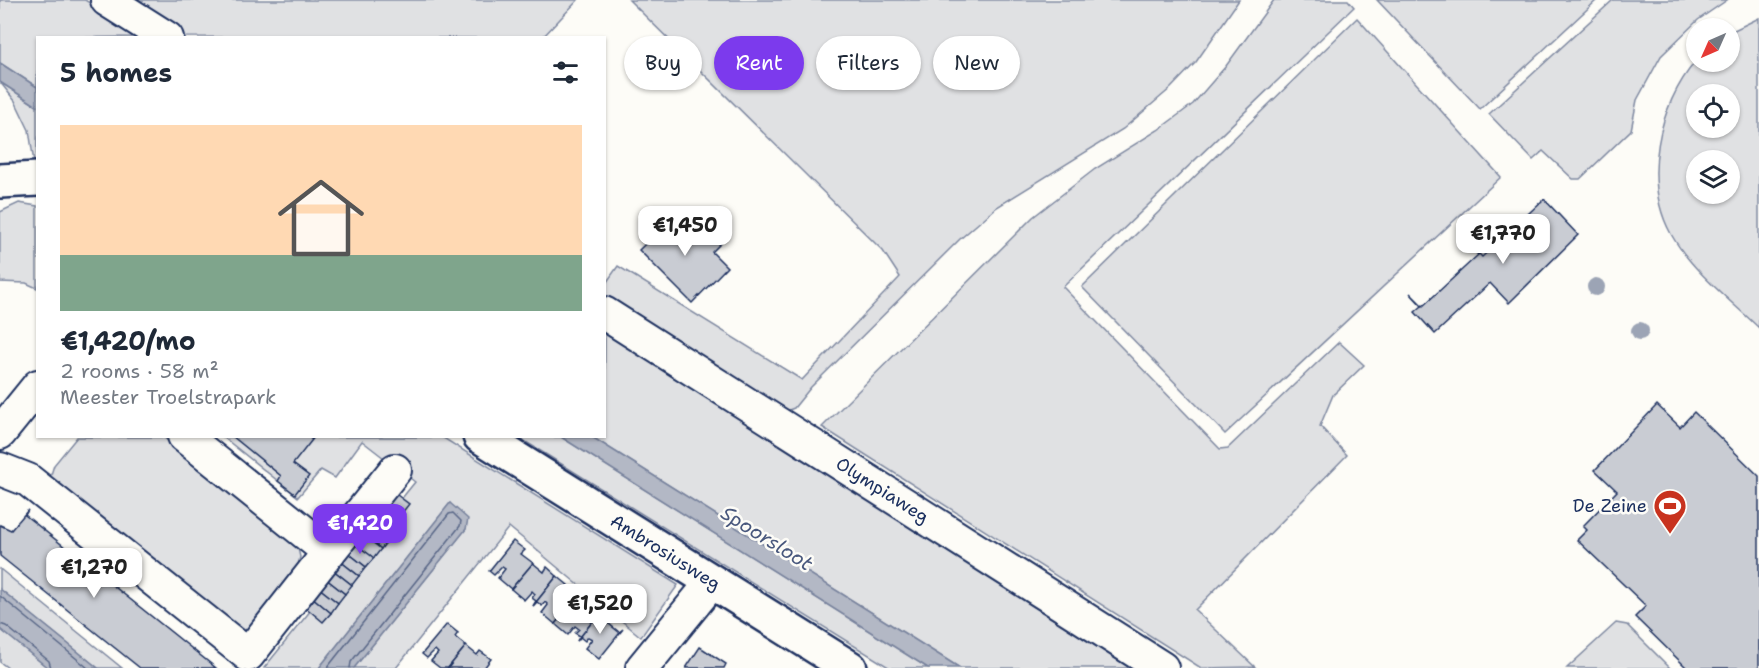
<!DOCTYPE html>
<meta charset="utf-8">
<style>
:root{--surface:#fff;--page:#f6f6f7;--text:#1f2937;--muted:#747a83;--accent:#7c3aed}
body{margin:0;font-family:"Shantell Sans",sans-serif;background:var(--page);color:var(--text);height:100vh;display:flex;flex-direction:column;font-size:22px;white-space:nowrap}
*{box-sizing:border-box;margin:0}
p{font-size:20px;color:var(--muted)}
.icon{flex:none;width:33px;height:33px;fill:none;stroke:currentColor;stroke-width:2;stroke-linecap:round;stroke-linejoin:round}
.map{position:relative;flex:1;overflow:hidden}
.details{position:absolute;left:36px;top:36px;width:570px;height:402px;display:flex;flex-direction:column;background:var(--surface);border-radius:0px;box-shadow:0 2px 4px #0004}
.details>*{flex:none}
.guide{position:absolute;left:624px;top:36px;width:570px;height:54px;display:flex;gap:12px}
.needle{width:39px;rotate:225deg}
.tools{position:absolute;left:1686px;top:18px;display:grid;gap:12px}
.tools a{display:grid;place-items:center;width:54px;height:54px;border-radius:50%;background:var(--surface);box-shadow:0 2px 4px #0004;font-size:30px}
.price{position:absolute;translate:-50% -51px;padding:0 14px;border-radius:12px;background:#fff;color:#222;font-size:20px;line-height:39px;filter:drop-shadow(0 2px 3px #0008)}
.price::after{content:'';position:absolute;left:50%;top:36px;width:18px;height:14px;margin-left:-9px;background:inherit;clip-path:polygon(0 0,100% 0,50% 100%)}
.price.current{background:var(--accent);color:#fff}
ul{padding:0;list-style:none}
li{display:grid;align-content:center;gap:12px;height:318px;padding:0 24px}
li span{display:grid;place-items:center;height:186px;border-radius:0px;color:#555}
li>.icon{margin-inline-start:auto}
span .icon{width:108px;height:108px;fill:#fffc;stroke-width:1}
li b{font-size:26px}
h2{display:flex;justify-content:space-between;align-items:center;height:72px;padding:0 24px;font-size:26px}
.tag{padding:0 21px;border-radius:27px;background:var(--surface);box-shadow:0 2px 4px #0004;font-size:21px;line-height:54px}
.tag.current{background:var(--accent);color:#fff}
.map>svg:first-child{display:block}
</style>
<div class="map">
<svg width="1759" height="668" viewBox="0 0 1759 668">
<rect width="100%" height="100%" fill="#fdfcf7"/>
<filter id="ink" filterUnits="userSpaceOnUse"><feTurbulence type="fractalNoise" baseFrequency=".0167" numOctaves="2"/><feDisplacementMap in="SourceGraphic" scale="12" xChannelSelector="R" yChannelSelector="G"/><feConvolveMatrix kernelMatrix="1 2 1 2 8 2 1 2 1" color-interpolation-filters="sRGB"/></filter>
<g filter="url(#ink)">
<g fill="#e0e1e3" stroke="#7e88a0" stroke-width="1.5" fill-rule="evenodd">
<path d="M0 0H85L144 37 38 38 37 87 0 63Z"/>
<path d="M126 0H578L542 38 185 37Z"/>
<path d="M629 0H1239L1196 62 1171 88 1123 129 997 207 960 239 811 387 794 408 781 413 605 301 604 286 618 266 802 380 900 277 883 251Z"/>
<path d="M1274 0H1348L1354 7 1063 287 1220 449 1228 448 1339 342 1364 365 1333 395 1320 426 1347 455 1195 610 1255 667 1201 668 822 427 1033 217 1095 169 1158 130 1193 104 1226 66Z"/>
<path d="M1377 0H1597L1480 109Z"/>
<path d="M1613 0H1727L1698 20 1661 56 1637 100 1631 130 1580 179H1573L1543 151 1533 160 1489 114Z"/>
<path d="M1357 18 1501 177 1225 434 1082 287Z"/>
<path d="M1759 18V328C1729 299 1691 270 1671 234 1642 181 1658 105 1696 61L1730 62V32ZM1696 94H1730V128H1696ZM1696 160H1730V194H1696Z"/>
<path d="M0 82 37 106V169H35L29 130 15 101Z"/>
<path d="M19 203 37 206V288L26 283 0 282V212Z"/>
<path d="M605 332 1130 668H960L592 437 604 436Z"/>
<path d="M77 437H163L297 544 300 557 297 570 242 637 49 481 54 465Z"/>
<path d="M223 437H442L678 585 641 637 509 527 396 668H354L466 529 450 503 319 668H264L415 482 362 441 335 478 321 470 298 497Z"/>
<path d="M518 437H561L928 668H890Z"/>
<path d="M0 569 122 668H98L0 589Z"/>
<path d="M1616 623 1627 625 1670 668H1567Z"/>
<path d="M0 629 48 668H8L0 662Z"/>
</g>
<g fill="#b3b8c5" stroke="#76819c" stroke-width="1.5">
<path d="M0 63 37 87V106L0 82Z"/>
<path d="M561 437H592L960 668H928Z"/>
<path d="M450 503 468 519 466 529 354 668H319Z"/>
<path d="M0 589 98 668H48L0 629Z"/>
</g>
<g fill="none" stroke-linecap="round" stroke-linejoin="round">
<g stroke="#586687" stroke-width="1.5">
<path d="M0 596 88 668"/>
<path d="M0 624 6 626 49 661 51 668"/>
<path d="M327 668 449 514 453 513 461 521 460 526 351 662 350 668"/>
</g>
</g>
<g fill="#c9ccd3" stroke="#1b2f5e" stroke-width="1.5">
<path d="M1544 199 1578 235 1509 303 1490 283 1435 334 1415 312 1422 306 1410 293 1423 306 1478 255 1467 241 1482 257Z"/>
<path d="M675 215 690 230 699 221 721 243 712 252 727 267 692 303 639 250Z"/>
<path d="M1657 405 1680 427 1694 412 1759 476V668H1687L1635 617 1646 606 1577 540 1587 530 1583 526 1617 491 1595 470Z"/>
<path d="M232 436H308L311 439 315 436 293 464 309 476 295 494 278 481 281 476Z"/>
<path d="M393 492 409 504 391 527 375 515Z"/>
<path d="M28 510 25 515 216 668H140L0 556V525L11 530Z"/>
<path d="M376 516 395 530 388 540 369 525Z"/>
<path d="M369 525 388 540 381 549 362 534Z"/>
<path d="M362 534 381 549 374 558 354 543Z"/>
<path d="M513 541 525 550 521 554 533 563 511 589 498 578 505 569 502 567 494 575 489 571Z"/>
<path d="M354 543 374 558 366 567 347 552Z"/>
<path d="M347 552 366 567 359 576 340 561Z"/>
<path d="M340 561 359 576 352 585 333 570Z"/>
<path d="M533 563 544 572 547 567 557 576 533 606 536 601 532 598 535 594 532 591 524 600 511 589Z"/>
<path d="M333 570 352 585 345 594 326 579Z"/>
<path d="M557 576 568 585 565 588 576 598 555 624 542 613 548 605 545 602 542 606 537 602 533 606Z"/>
<path d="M326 579 345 594 338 603 319 588Z"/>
<path d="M319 588 338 603 331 613 312 597Z"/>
<path d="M312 597 331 613 323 622 304 606Z"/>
<path d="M576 598 587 607 590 603 601 611 577 641 580 636 575 633 579 629 575 626 568 635 555 624Z"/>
<path d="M601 611 611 619 608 623 619 632 623 629 599 659 585 648 592 639 588 637 585 641 580 637 577 641Z"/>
<path d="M447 624 458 633 455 637 466 646 448 668H440L431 661 438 653 435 650 427 658 422 654Z"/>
<path d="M466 646 477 655 480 651 491 659 484 668H448Z"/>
<path d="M700 647 726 664 724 668H686Z"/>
</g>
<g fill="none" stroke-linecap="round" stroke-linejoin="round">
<g stroke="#1b2f5e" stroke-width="36">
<g id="street">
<path d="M107 0 167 38"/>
<path id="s1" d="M604 313 1162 668"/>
<path d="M0 433 38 386"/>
<path d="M184 436 329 552 395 470"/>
<path d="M0 469 28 480 248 655 329 552"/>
<path d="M642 668 712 582"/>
</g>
</g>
<g stroke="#1b2f5e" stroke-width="38">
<g id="secondary">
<path d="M0 181 38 179"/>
<path id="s2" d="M480 436 850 668"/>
</g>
</g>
<use href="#street" stroke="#fdfcf7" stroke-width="32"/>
<use href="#secondary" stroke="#fdfcf7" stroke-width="33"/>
</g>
<g fill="#9ca4b5">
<circle cx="1596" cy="287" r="9"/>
<circle cx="1640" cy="331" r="9"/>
</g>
</g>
<defs>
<g id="stadium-pin" transform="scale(1.725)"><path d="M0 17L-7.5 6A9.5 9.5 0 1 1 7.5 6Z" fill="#c8321e" stroke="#fdfcf7"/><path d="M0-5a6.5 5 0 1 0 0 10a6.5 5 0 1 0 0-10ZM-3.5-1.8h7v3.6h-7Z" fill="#fff"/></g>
</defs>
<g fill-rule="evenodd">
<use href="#stadium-pin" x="1670" y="506"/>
</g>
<g text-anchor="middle" stroke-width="5" stroke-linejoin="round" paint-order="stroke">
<g font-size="18" fill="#1b2f5e" stroke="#fdfcf7">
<text dy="6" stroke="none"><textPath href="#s1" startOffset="330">Olympiaweg</textPath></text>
<text dy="6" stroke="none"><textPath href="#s2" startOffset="219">Ambrosiusweg</textPath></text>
</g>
<g font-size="18" fill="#1b2f5e" stroke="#fdfcf7" text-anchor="end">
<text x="1647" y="512">De Zeine</text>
</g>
<g font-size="20" font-style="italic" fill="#49587d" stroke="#fdfcf7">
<text transform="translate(767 538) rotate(32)" y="7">Spoorsloot</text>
</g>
</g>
</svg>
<div class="tools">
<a><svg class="needle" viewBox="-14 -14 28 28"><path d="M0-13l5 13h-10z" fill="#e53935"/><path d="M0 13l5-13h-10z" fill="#747a83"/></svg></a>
<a><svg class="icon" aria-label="locate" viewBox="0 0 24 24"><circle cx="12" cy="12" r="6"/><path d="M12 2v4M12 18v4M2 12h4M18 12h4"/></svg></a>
<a><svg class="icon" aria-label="layers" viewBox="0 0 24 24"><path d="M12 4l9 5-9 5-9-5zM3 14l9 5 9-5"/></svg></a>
</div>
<b class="price" style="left:685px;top:257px">€1,450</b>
<b class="price" style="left:1503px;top:265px">€1,770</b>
<b class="price current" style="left:360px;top:555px">€1,420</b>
<b class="price" style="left:94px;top:599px">€1,270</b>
<b class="price" style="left:600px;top:635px">€1,520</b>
<div class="guide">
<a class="tag">Buy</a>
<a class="tag current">Rent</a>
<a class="tag">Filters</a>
<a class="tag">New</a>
</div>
<section class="details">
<h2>5 homes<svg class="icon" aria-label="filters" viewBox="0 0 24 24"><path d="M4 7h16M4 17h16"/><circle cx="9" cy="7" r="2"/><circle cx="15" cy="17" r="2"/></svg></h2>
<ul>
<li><span style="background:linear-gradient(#ffd9b3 70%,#7fa58c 0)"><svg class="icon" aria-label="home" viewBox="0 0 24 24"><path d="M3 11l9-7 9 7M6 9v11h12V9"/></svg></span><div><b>€1,420/mo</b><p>2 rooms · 58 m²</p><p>Meester Troelstrapark</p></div></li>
</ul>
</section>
</div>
